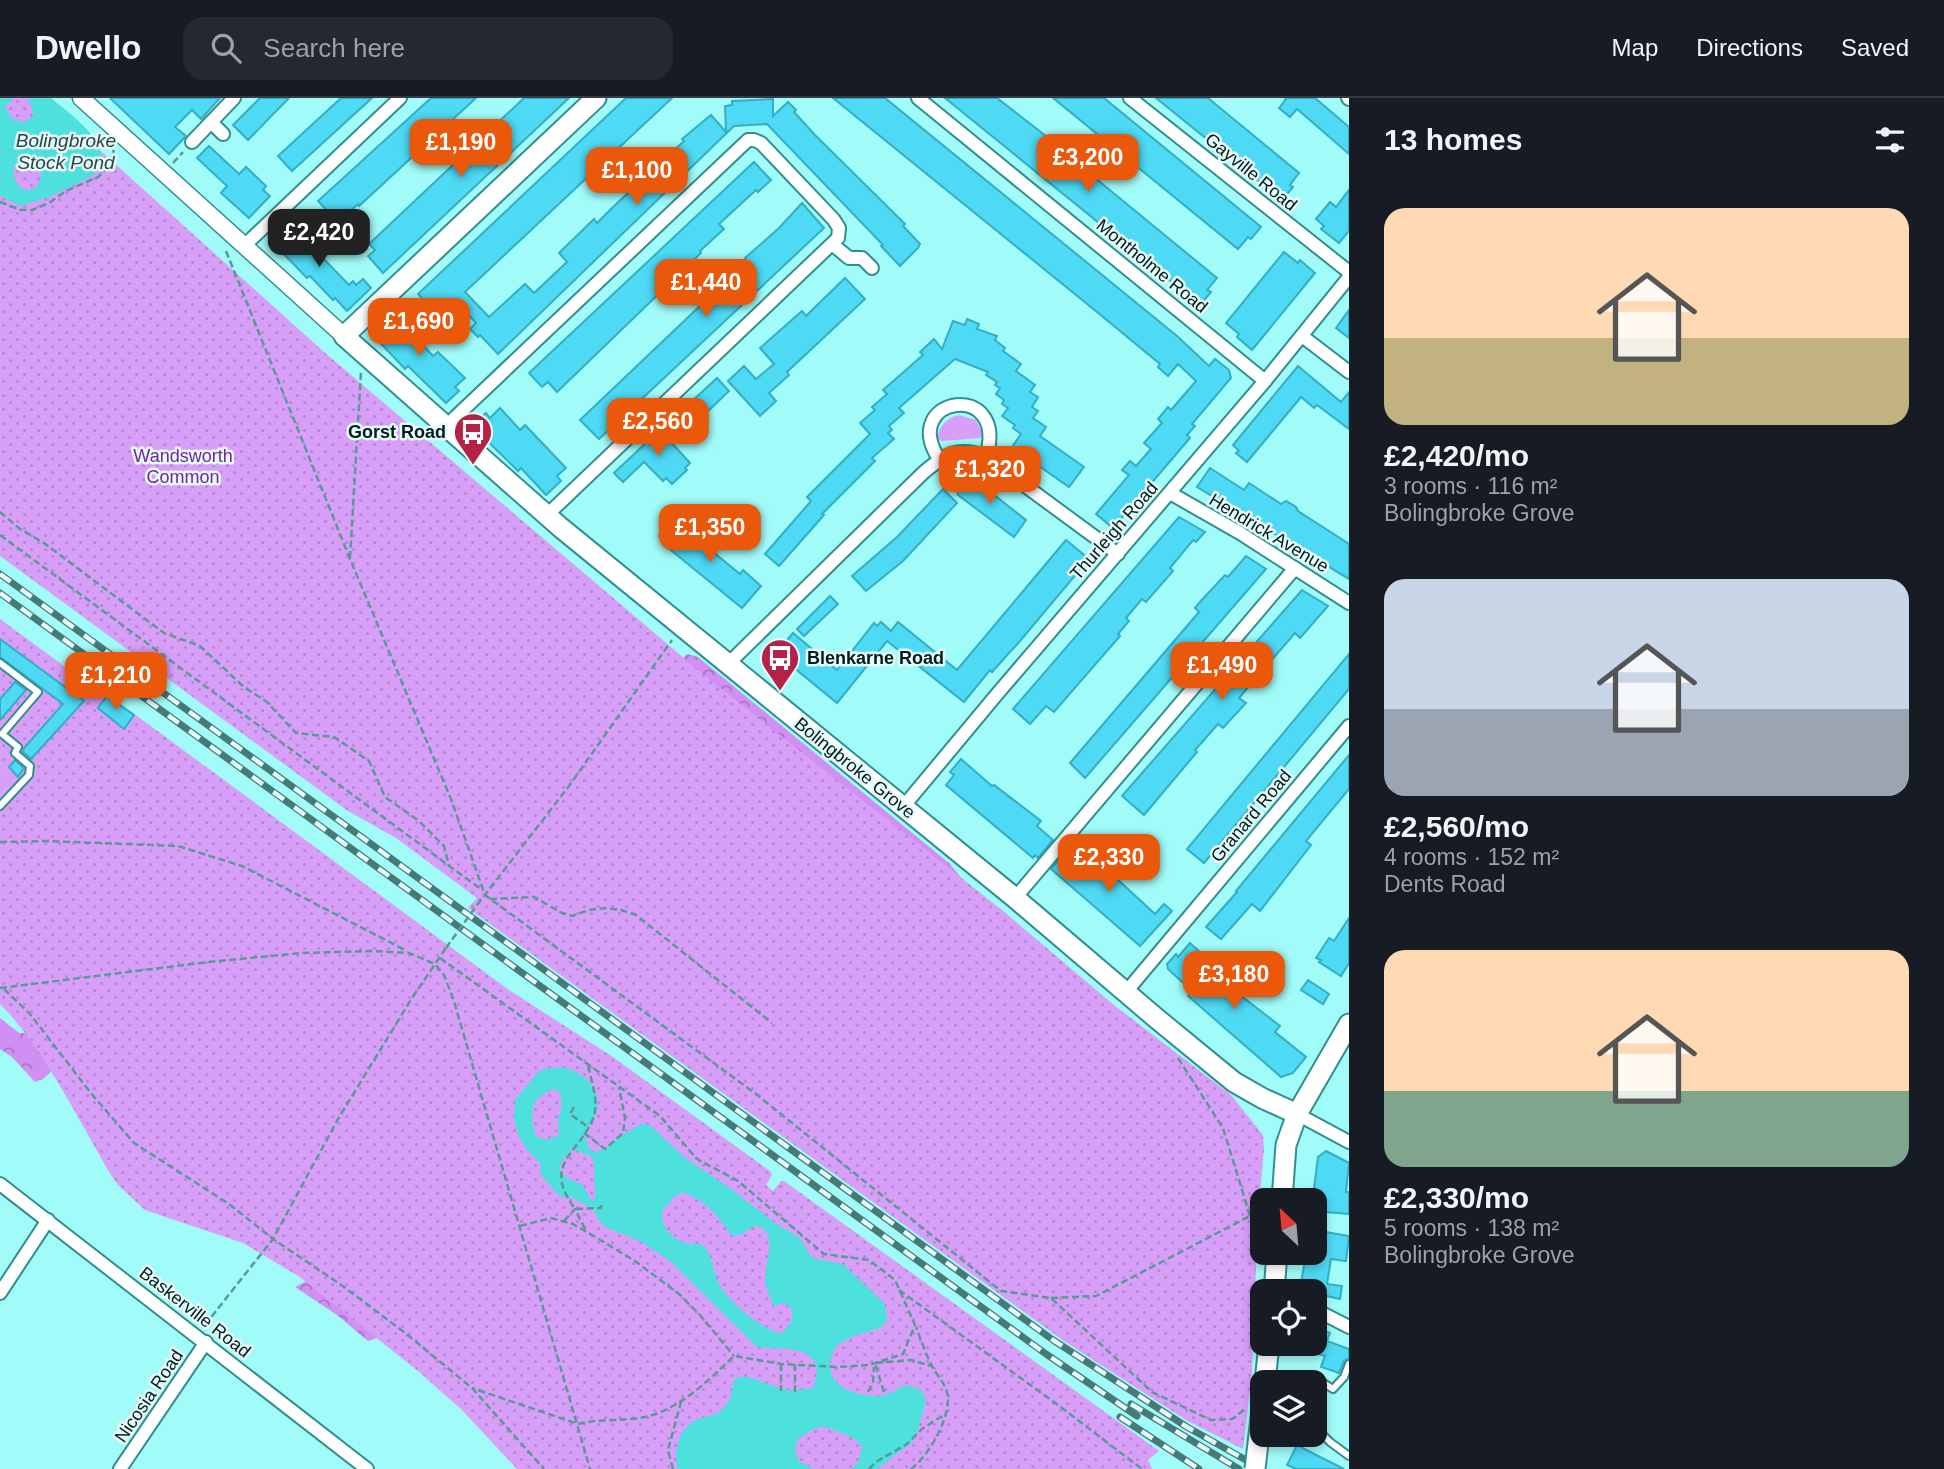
<!DOCTYPE html>
<meta charset="utf-8">
<style>
:root{--surface:#171b24;--page:#242831;--text:#f1f3f6;--muted:#9ea1a6;--line:#363941;--accent:#ea580c}
body{margin:0;font-family:Helvetica,sans-serif;background:var(--page);color:var(--text);height:100vh;display:flex;flex-direction:column;font-size:26px;white-space:nowrap}
*{box-sizing:border-box;margin:0}
p{font-size:23px;color:var(--muted)}
.icon{flex:none;width:38px;height:38px;fill:none;stroke:currentColor;stroke-width:2;stroke-linecap:round;stroke-linejoin:round}
.map{position:relative;flex:1;overflow:hidden}
.details{display:flex;flex-direction:column;background:var(--surface);width:595px}
.details>*{flex:none}
.needle{width:46px;rotate:334deg}
.fabs{position:absolute;left:1250px;top:1090px;display:grid;gap:14px}
.fabs a{display:grid;place-items:center;width:77px;height:77px;border-radius:14px;background:var(--surface);box-shadow:0 4px 10px #0003;font-size:35px}
.price{position:absolute;translate:-50% -60px;padding:0 16px;border-radius:14px;background:var(--accent);color:#fff;font-size:23px;line-height:46px;filter:drop-shadow(0 2px 4px #0008)}
.price::after{content:'';position:absolute;left:50%;top:42px;width:21px;height:16px;margin-left:-10px;background:inherit;clip-path:polygon(0 0,100% 0,50% 100%)}
.price.selected{background:#222;color:#fff}
ul{padding:0;list-style:none}
li{display:grid;align-content:center;gap:14px;height:371px;padding:0 35px}
li span{display:grid;place-items:center;height:217px;border-radius:21px;color:#555}
li>.icon{margin-inline-start:auto}
span .icon{width:126px;height:126px;fill:#fffc;stroke-width:1}
li b{font-size:30px}
h2{display:flex;justify-content:space-between;align-items:center;height:84px;padding:0 35px;font-size:30px}
header{display:flex;align-items:center;gap:42px;box-sizing:border-box;height:98px;padding:0 35px;background:var(--surface);border-bottom:2px solid var(--line)}
header strong{font-size:33px}
nav{display:flex;gap:38px;margin-inline-start:auto;font-size:24px}
.search{width:490px;height:63px;background:var(--page);display:flex;align-items:center;gap:18px;box-sizing:border-box;padding:0 24px;border-radius:21px;color:var(--muted);font-size:26px}
main{display:flex;flex:1;min-height:0}
.map>svg:first-child{display:block}
</style>
<header>
<strong>Dwello</strong>
<div class="search"><svg class="icon" aria-label="search" viewBox="0 0 24 24"><circle cx="10" cy="10" r="6"/><path d="M15 15l6 6"/></svg>Search here</div>
<nav><a>Map</a><a>Directions</a><a>Saved</a></nav>
</header>
<main>
<div class="map">
<svg width="1349" height="1371" viewBox="0 0 1349 1371">
<defs>
<pattern id="forest-crowns" width="20" height="18" patternUnits="userSpaceOnUse" patternTransform="scale(1.75)"><rect width="20" height="18" fill="#d08ff3"/><path d="M2 6a3 3 0 1 1 6 0M12 15a3 3 0 1 1 6 0" fill="none" stroke="#a774c4"/></pattern>
<pattern id="park-dots" width="8" height="8" patternUnits="userSpaceOnUse" patternTransform="scale(1.75)"><rect width="8" height="8" fill="#d89ff8"/><path d="M2 2h.1M6 6h.1" fill="none" stroke="#b888d4" stroke-width="1.8" stroke-linecap="round"/></pattern>
</defs>
<rect width="100%" height="100%" fill="#a1fbf8"/>
<g fill="#d89ff8">
<path d="M959 317 976 322 983 337 981 340 941 343 937 340C940 327 947 320 959 317Z"/>
<path d="M0 665 18 678 0 697Z"/>
</g>
<g fill="url(#forest-crowns)">
<path d="M687 556 698 559 950 766 976 798 670 572Z"/>
<path d="M0 920 19 935 45 936 51 974 43 981 35 984 12 959 0 951Z"/>
<path d="M316 1178 391 1235 368 1243 337 1217 295 1189Z"/>
</g>
<g fill="url(#park-dots)">
<path d="M0 0H42L324 254 705 578 1002 812 1114 907 1231 997 1263 1037 1264 1050 1258 1119 1252 1274 1243 1351 1186 1322 1064 1243 468 810 477 800 396 740 348 713 0 458Z"/>
<path d="M0 521 83 582 133 615 509 892 613 959 770 1073 772 1077 766 1087 773 1093 781 1083H784L1159 1353 1148 1362 1152 1371H517L462 1312 418 1273 300 1179 243 1145 145 1112 118 1087 111 1077C79 1023 44 950 0 906V697L18 678 0 665Z"/>
</g>
<g fill="#4de0dd" fill-rule="evenodd">
<path d="M0 0H14L5 9 13 22 24 24 33 18 32 10 28 1 24 0H51C75 20 95 32 104 63L94 77 47 100 20 108 0 98ZM25 61 39 69 41 78 37 89 29 92 22 91C15 83 12 78 15 67Z"/>
<path d="M548 970C553 970 560 969 565 970 585 974 604 995 596 1016 594 1023 588 1030 584 1035L589 1050 593 1054 605 1051 618 1039 641 1026 650 1027 684 1059 733 1092 774 1124 800 1140 810 1157 817 1161 843 1166 885 1206 887 1224 878 1231 855 1237 836 1248C834 1253 831 1259 830 1264 827 1290 859 1299 879 1298 890 1297 896 1291 905 1287L920 1291 926 1302 925 1307 916 1338 911 1345 877 1371H851L858 1365 862 1349C857 1341 852 1340 844 1336 819 1326 821 1326 798 1341L795 1352 799 1363 813 1371H677C674 1351 678 1327 701 1320 708 1318 717 1317 722 1311 732 1303 732 1292 734 1281 748 1273 768 1289 784 1291 793 1293 803 1291 813 1290 830 1245 784 1252 757 1249L670 1163 638 1142 607 1130 599 1123 593 1111 573 1100 559 1098 541 1077 540 1065 527 1052 518 1037 514 1021 515 1002 539 973ZM555 991 561 996V1012L558 1021 559 1037C549 1042 544 1043 535 1037 529 1015 531 997 555 991ZM572 1051 591 1058 594 1063 595 1101H590L583 1087 567 1080 560 1071 561 1064ZM686 1095C710 1107 717 1117 732 1138L742 1136 754 1128C781 1132 764 1163 765 1182 766 1191 771 1201 774 1209L781 1205 786 1206 792 1212V1223L781 1236C759 1229 731 1206 719 1186 713 1176 713 1154 702 1147 698 1145 691 1146 686 1145 671 1140 661 1129 662 1113L677 1096Z"/>
</g>
<g fill="#4ed9f4" stroke="#33aec4" stroke-width="2">
<path d="M110 0H220L201 21 192 12 175 29 186 38 169 56Z"/>
<path d="M260 0H289L248 42 233 27Z"/>
<path d="M341 0H372L292 73 278 58Z"/>
<path d="M431 0H476L359 108 358 106 338 124 318 103Z"/>
<path d="M524 0H569L383 175 368 158 375 152 369 146Z"/>
<path d="M626 0H672L465 194 489 219 525 186 534 195 567 164 559 155 594 121 597 125 612 110 629 94 626 90 637 79 638 81 656 65 658 67 684 43 682 41 711 17 726 34 725 8 732 7V3L773 1V18L788 4 796 12 794 14 815 37 905 126 903 128 920 146 918 150 900 168 881 148 883 147 767 26 734 28 498 256 480 237 478 239 470 231 476 225 455 202 442 214 433 204 429 208 418 196Z"/>
<path d="M833 0H885L1177 238 1209 268 1215 261 1229 272 1231 280 1192 326 1195 328 1187 337 1190 340 1113 430 1096 416 1129 377 1122 372 1130 363 1136 368 1151 351 1144 345 1162 325 1158 321 1168 309 1171 312 1196 283 1178 266 1168 278 1158 269 1160 266 1097 214Z"/>
<path d="M945 0H997L1091 73 1089 75 1217 180 1207 192 1211 194 1200 207Z"/>
<path d="M1053 0H1104L1261 129 1251 141 1248 139 1238 151Z"/>
<path d="M1156 0H1208L1299 75 1290 87 1293 89 1282 102Z"/>
<path d="M1285 0H1315L1349 29V56L1297 11 1290 19 1279 10 1286 1Z"/>
<path d="M209 48 239 76 246 69 266 88 263 92 270 98 249 120 221 95 227 88 197 60Z"/>
<path d="M754 64 771 82 758 94 756 92 719 126 724 131 700 153 701 155 557 294 548 284 542 289 529 275Z"/>
<path d="M1349 92V133L1339 145 1321 131 1324 128 1316 121 1330 104 1336 109Z"/>
<path d="M802 105 824 130 599 341 580 322 702 206 721 185 746 162 745 160 779 130Z"/>
<path d="M291 127 349 187 353 183 356 187 363 181 371 190 347 213 335 200 333 202 310 178 307 180 272 144Z"/>
<path d="M1284 154 1298 165 1300 162 1315 175 1252 252 1237 239 1239 236 1226 225Z"/>
<path d="M845 180 865 201 787 274 789 277 769 295 776 303 760 318 728 283 744 268 756 281 774 266 760 250 802 213 806 218Z"/>
<path d="M1349 212V240L1336 230Z"/>
<path d="M393 215 433 258 438 254 465 280 455 289 459 293 446 305 408 268 405 271 371 235Z"/>
<path d="M967 221 979 226 977 231 997 238 995 242 1005 250 1003 253 1021 266 1016 273 1035 287 1030 294 1038 299 1032 309 1038 313 1033 320 1046 329 1040 338 1084 369 1069 389 1012 349 1021 336 1013 330 1015 327 1002 318 1008 310 1002 306 1004 302 996 296 1000 290 995 287 997 284 986 277 988 274 955 261 899 310 904 315 889 328 892 332 888 335 894 341 872 360 875 363 822 416 824 417 779 468 765 456 811 403 807 399 870 336 860 325 875 312 872 309 887 296 883 292 923 257 920 254 934 241 942 251 953 223 965 227Z"/>
<path d="M1298 268 1341 304 1349 294V331L1317 307 1314 310 1301 299 1247 364 1236 355 1239 353 1233 347Z"/>
<path d="M717 280 729 293 704 317 692 303Z"/>
<path d="M500 310 520 332 525 327 566 370 557 378 561 383 546 397 521 370 518 373 472 328 486 315 490 320Z"/>
<path d="M667 325 677 336 670 343 690 365 685 370 687 372 672 386 666 380 663 383 644 364 623 384 614 375Z"/>
<path d="M1210 370 1244 392 1249 385 1281 406 1286 403 1296 409 1298 413 1349 446V481L1197 389Z"/>
<path d="M970 378 1026 422 1014 439 958 397 956 386Z"/>
<path d="M943 391 957 405 903 463 866 493 852 478 897 439Z"/>
<path d="M1179 419 1205 434 1196 444 1193 442 1170 470 1173 473 1146 504 1142 501 1126 520 1129 523 1118 536 1120 538 1054 614 1046 608 1030 626 1013 611Z"/>
<path d="M673 421 740 476 743 472 761 488 742 510 667 449 669 447 659 438Z"/>
<path d="M1066 442 1089 461 1020 543 992 574 990 572 964 604 887 543 837 605 776 555 793 535 837 572 874 525 877 528 881 524 891 533 898 524 957 572Z"/>
<path d="M1246 458 1266 471 1085 680 1070 665 1199 514 1195 510 1199 505 1225 477 1228 479Z"/>
<path d="M1302 492 1328 508 1300 540 1295 535 1239 600 1246 605 1223 630 1218 626 1195 652 1197 654 1144 717 1122 698Z"/>
<path d="M830 498 838 506 804 538 797 531Z"/>
<path d="M0 541 84 603 31 661 23 654 24 650 63 606 0 559Z"/>
<path d="M1349 556V591L1204 765 1187 751Z"/>
<path d="M15 584 26 592 0 622V601Z"/>
<path d="M107 598 134 617 124 631 98 610Z"/>
<path d="M1349 657V691L1306 743 1311 747 1260 813 1252 806 1221 841 1206 829 1237 794 1236 793Z"/>
<path d="M961 661 992 688 994 687 1041 723 1037 728 1053 742 1038 760 1035 757 1033 760 946 687 954 677 950 674Z"/>
<path d="M15 662 24 670 18 679 9 669Z"/>
<path d="M1076 743 1155 816 1164 806 1172 813 1140 848 1051 771Z"/>
<path d="M1349 820V865L1341 878 1319 864 1321 862 1316 860 1329 840 1334 843Z"/>
<path d="M1190 845 1220 873 1223 869 1238 882 1231 890 1280 928 1275 934 1306 959 1293 975 1281 979 1188 898 1192 893 1168 871 1167 866 1176 856 1178 859Z"/>
<path d="M1308 882 1329 896 1323 906 1301 892Z"/>
<path d="M1326 1053 1349 1065 1346 1094H1349V1116L1314 1113 1313 1098 1318 1059Z"/>
<path d="M1314 1132 1349 1138 1346 1163 1331 1161 1327 1186 1342 1188 1340 1201 1300 1192 1306 1155H1314Z"/>
<path d="M1314 1230 1330 1235 1327 1243 1349 1251V1260L1344 1263 1339 1275 1321 1269 1325 1258 1314 1255Z"/>
<path d="M1297 1347 1322 1360 1344 1371H1296L1287 1367Z"/>
</g>
<g fill="none" stroke-linecap="round" stroke-linejoin="round">
<g stroke="#318f8d" stroke-width="10">
<g id="service">
<path d="M0 565 38 594 2 636 18 649 15 655 30 668 29 677 0 708"/>
<path d="M1312 1278 1333 1291 1344 1279 1349 1266"/>
<path d="M1267 1279 1286 1282 1289 1284"/>
<path d="M1314 1328 1330 1344 1349 1358"/>
</g>
</g>
<g stroke="#318f8d" stroke-width="16">
<g id="minor">
<path d="M918 0 1265 283"/>
<path d="M1130 0 1349 174"/>
<path d="M1348 0 1349 1"/>
<path d="M211 24 223 36"/>
<path d="M192 44 234 0"/>
<path d="M832 146 849 160H862L872 170"/>
<path d="M244 148 400 0"/>
<path d="M1302 238 1349 274"/>
<path d="M446 328 748 42H754L761 45 834 122 839 130 838 140 547 417"/>
<path d="M939 361C898 298 1010 281 986 359"/>
<path d="M1170 395 1240 435 1349 505"/>
<path d="M728 566 923 375C945 356 958 348 986 359L1118 456"/>
<path d="M903 709 998 595 1265 283 1349 179"/>
<path d="M1015 800 1295 470"/>
<path d="M1126 894 1349 628"/>
<path d="M1297 1016 1349 1044"/>
<path d="M0 1086 367 1371"/>
<path d="M0 1195 48 1122"/>
<path d="M1314 1211 1349 1229"/>
<path d="M120 1371 206 1244"/>
</g>
</g>
<g stroke="#318f8d" stroke-width="19">
<path id="tertiary" d="M81 0 344 238"/>
</g>
<g stroke="#318f8d" stroke-width="23">
<g id="secondary">
<path d="M596 0 344 238 560 429 1015 800 1156 920 1234 984 1262 1000 1297 1016"/>
<path d="M1282 1102 1286 1047 1297 1016 1349 926"/>
<path d="M1274 1194 1277 1155"/>
<path d="M1265 1284 1269 1246"/>
</g>
</g>
<g stroke="#5b9997" stroke-width="2.5" stroke-dasharray="7 3.5" stroke-linecap="butt">
<path d="M173 65 183 54"/>
<path d="M0 104 21 112H32L49 105 66 93 98 79 106 71 114 52"/>
<path d="M226 153 350 461 451 701 485 797 756 996 1001 1193 1051 1200 1152 1294 1211 1322 1232 1321 1244 1312"/>
<path d="M0 414 20 431 44 445 164 535 200 548 244 589 267 604 296 635 334 639 369 663 385 699 419 723 444 748 449 768"/>
<path d="M0 437 482 792"/>
<path d="M350 460 361 274"/>
<path d="M0 744 47 743 178 748 242 768 407 853"/>
<path d="M490 801 534 799 562 815 572 818 589 812 605 810 621 812 636 817 772 925"/>
<path d="M477 807 569 688 672 542"/>
<path d="M440 860 660 1018 697 1061 738 1083 824 1156 869 1162 895 1182 915 1227 903 1256 869 1267 838 1269 781 1266 734 1258C710 1281 682 1309 649 1318 626 1324 601 1320 578 1326L472 1290"/>
<path d="M0 890 208 864 301 855 372 853 409 855 435 866 444 877 453 900 590 1371"/>
<path d="M4 891 30 916 90 994 134 1045 229 1106 273 1141 340 1186 404 1234 472 1290 544 1371"/>
<path d="M1178 960 1223 1030 1250 1118"/>
<path d="M588 968C592 985 600 1006 592 1023 577 1057 542 1066 575 1111L601 1110V1104"/>
<path d="M574 1009 570 1016 588 1029"/>
<path d="M584 1035 605 1051 623 1035 625 1020 619 989"/>
<path d="M564 1123 575 1111 586 1133"/>
<path d="M520 1128 551 1120 573 1126 597 1140 635 1163 679 1196 699 1216 734 1258"/>
<path d="M899 1192 1058 1307 1142 1371"/>
<path d="M1051 1200 1096 1198 1250 1118 1262 1117"/>
<path d="M205 1227 273 1141 338 1021 412 900 446 850"/>
<path d="M781 1266V1293"/>
<path d="M795 1294V1267"/>
<path d="M868 1294 873 1284 874 1269"/>
<path d="M884 1294 875 1265 911 1262 931 1268"/>
<path d="M673 1371 668 1352 681 1304"/>
<path d="M869 1371 876 1364 907 1346 922 1331 942 1318"/>
<path d="M911 1371C929 1358 953 1316 947 1294 945 1286 937 1277 933 1270 926 1257 921 1242 916 1229"/>
</g>
<use href="#service" stroke="#fff" stroke-width="6"/>
<use href="#minor" stroke="#fff" stroke-width="12"/>
<use href="#tertiary" stroke="#fff" stroke-width="16"/>
<use href="#secondary" stroke="#fff" stroke-width="19"/>
<g stroke="#467a79" stroke-width="7">
<g id="rail">
<path d="M0 476 1053 1242 1187 1329 1262 1371"/>
<path d="M0 495 1046 1256 1137 1318"/>
<path d="M1131 1306 1239 1371"/>
<path d="M1120 1319 1199 1371"/>
</g>
</g>
<use href="#rail" stroke="#e6faf9" stroke-width="4.5" stroke-dasharray="13" stroke-linecap="butt"/>
<g stroke="#318f8d" stroke-width="23" stroke-linecap="butt">
<path id="secondary-bridge" d="M1255 1371 1262 1311"/>
</g>
<path stroke="#5b9997" stroke-width="2.5" stroke-dasharray="7 3.5" stroke-linecap="butt" d="M446 850 477 807"/>
<use href="#secondary-bridge" stroke="#fff" stroke-width="19"/>
</g>
<defs>
<g id="bus-pin" transform="scale(2.0125)"><path d="M0 17L-7.5 6A9.5 9.5 0 1 1 7.5 6Z" fill="#b42247" stroke="#e6faf9"/><path d="M-5-6H5V4H4V6H2V4H-2V6H-4V4H-5ZM-3.5-4V0h7V-4ZM-3.5 1.2v1.5H-2V1.2ZM2 1.2v1.5H3.5V1.2Z" fill="#fff"/></g>
</defs>
<g fill-rule="evenodd">
<use href="#bus-pin" x="473" y="334"/>
<use href="#bus-pin" x="780" y="560"/>
</g>
<g text-anchor="middle" stroke-width="5" stroke-linejoin="round" paint-order="stroke">
<g font-size="18" fill="#021b1b" stroke="#e6faf9">
<text transform="translate(1251 74) rotate(39)" y="6">Gayville Road</text>
<text transform="translate(1152 168) rotate(39)" y="6">Montholme Road</text>
<text transform="translate(1114 433) rotate(-49)" y="6">Thurleigh Road</text>
<text transform="translate(1269 435) rotate(31)" y="6">Hendrick Avenue</text>
<text transform="translate(855 670) rotate(39)" y="6">Bolingbroke Grove</text>
<text transform="translate(1251 718) rotate(-50)" y="6">Granard Road</text>
<text transform="translate(195 1214) rotate(38)" y="6">Baskerville Road</text>
<text transform="translate(149 1298) rotate(-56)" y="6">Nicosia Road</text>
</g>
<g font-size="18" font-weight="bold" fill="#021b1b" stroke="#e6faf9" text-anchor="end">
<text x="446" y="340">Gorst Road</text>
<text x="807" y="566" text-anchor="start">Blenkarne Road</text>
</g>
<g font-size="18" fill="#752499" stroke="#e6faf9">
<text x="183" y="364">Wandsworth<tspan x="183" dy="21">Common</tspan></text>
</g>
<g font-size="19" font-style="italic" fill="#284645" stroke="#e6faf9">
<text x="66" y="49">Bolingbroke<tspan x="66" dy="22">Stock Pond</tspan></text>
</g>
</g>
</svg>
<div class="fabs">
<a><svg class="needle" viewBox="-14 -14 28 28"><path d="M0-13l5 13h-10z" fill="#e53935"/><path d="M0 13l5-13h-10z" fill="#9ea1a6"/></svg></a>
<a><svg class="icon" aria-label="locate" viewBox="0 0 24 24"><circle cx="12" cy="12" r="6"/><path d="M12 2v4M12 18v4M2 12h4M18 12h4"/></svg></a>
<a><svg class="icon" aria-label="layers" viewBox="0 0 24 24"><path d="M12 4l9 5-9 5-9-5zM3 14l9 5 9-5"/></svg></a>
</div>
<b class="price" style="left:461px;top:81px">£1,190</b>
<b class="price" style="left:1088px;top:96px">£3,200</b>
<b class="price" style="left:637px;top:109px">£1,100</b>
<b class="price selected" style="left:319px;top:171px">£2,420</b>
<b class="price" style="left:706px;top:221px">£1,440</b>
<b class="price" style="left:419px;top:260px">£1,690</b>
<b class="price" style="left:658px;top:360px">£2,560</b>
<b class="price" style="left:990px;top:408px">£1,320</b>
<b class="price" style="left:710px;top:466px">£1,350</b>
<b class="price" style="left:1222px;top:604px">£1,490</b>
<b class="price" style="left:116px;top:614px">£1,210</b>
<b class="price" style="left:1109px;top:796px">£2,330</b>
<b class="price" style="left:1234px;top:913px">£3,180</b>
</div>
<section class="details">
<h2>13 homes<svg class="icon" aria-label="filters" viewBox="0 0 24 24"><path d="M4 7h16M4 17h16"/><circle cx="9" cy="7" r="2"/><circle cx="15" cy="17" r="2"/></svg></h2>
<ul>
<li><span style="background:linear-gradient(#ffd9b3 60%,#c2b280 0)"><svg class="icon" aria-label="home" viewBox="0 0 24 24"><path d="M3 11l9-7 9 7M6 9v11h12V9"/></svg></span><div><b>£2,420/mo</b><p>3 rooms · 116 m²</p><p>Bolingbroke Grove</p></div></li>
<li><span style="background:linear-gradient(#c9d6e8 60%,#9aa5b1 0)"><svg class="icon" aria-label="home" viewBox="0 0 24 24"><path d="M3 11l9-7 9 7M6 9v11h12V9"/></svg></span><div><b>£2,560/mo</b><p>4 rooms · 152 m²</p><p>Dents Road</p></div></li>
<li><span style="background:linear-gradient(#ffd9b3 65%,#7fa58c 0)"><svg class="icon" aria-label="home" viewBox="0 0 24 24"><path d="M3 11l9-7 9 7M6 9v11h12V9"/></svg></span><div><b>£2,330/mo</b><p>5 rooms · 138 m²</p><p>Bolingbroke Grove</p></div></li>
</ul>
</section>
</main>
